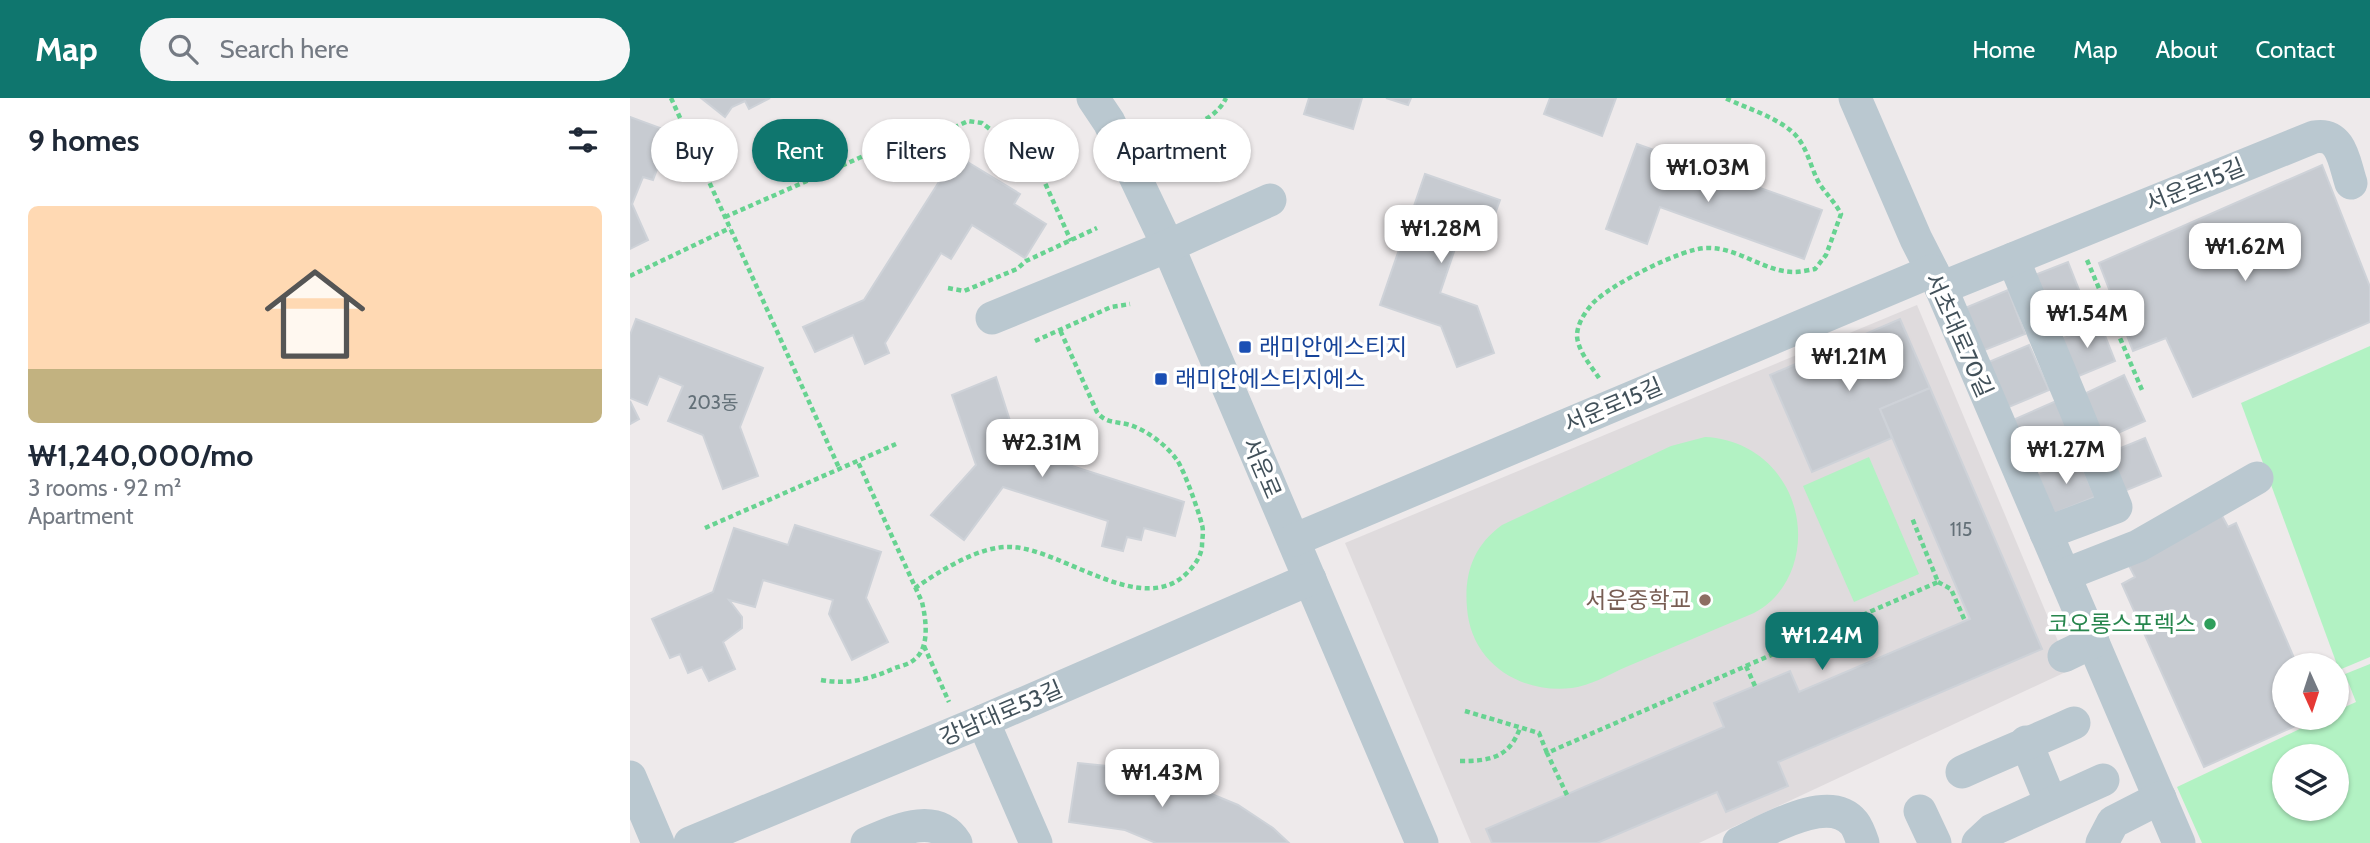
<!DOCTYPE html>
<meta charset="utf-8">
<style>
:root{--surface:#fff;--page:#f6f6f7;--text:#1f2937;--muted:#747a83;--accent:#0f766e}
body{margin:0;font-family:Cabin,"Noto Sans KR",sans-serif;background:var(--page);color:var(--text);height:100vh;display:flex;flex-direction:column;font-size:26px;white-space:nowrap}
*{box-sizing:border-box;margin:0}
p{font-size:23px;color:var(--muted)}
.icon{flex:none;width:38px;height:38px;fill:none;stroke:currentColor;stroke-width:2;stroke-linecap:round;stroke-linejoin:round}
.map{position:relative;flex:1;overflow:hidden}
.side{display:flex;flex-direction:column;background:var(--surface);width:630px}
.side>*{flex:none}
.banner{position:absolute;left:21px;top:21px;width:665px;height:63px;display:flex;gap:14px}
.needle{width:46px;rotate:177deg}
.controls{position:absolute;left:1642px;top:555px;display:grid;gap:14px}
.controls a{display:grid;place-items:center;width:77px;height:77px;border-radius:50%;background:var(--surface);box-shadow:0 2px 5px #0004;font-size:35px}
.price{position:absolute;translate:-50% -60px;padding:0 16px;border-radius:14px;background:#fff;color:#222;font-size:23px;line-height:46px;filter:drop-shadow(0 2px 4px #0008)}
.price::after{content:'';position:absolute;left:50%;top:42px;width:21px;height:16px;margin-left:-10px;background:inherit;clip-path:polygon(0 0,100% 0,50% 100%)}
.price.current{background:var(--accent);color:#fff}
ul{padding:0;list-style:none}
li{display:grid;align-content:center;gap:14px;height:371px;padding:0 28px}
li span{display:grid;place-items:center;height:217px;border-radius:10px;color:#555}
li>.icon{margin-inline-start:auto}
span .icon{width:126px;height:126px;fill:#fffc;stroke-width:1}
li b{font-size:30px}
h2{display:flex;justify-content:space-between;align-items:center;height:84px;padding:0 28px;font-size:30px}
.chip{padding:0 24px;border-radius:32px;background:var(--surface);box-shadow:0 2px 5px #0004;font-size:24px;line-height:63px}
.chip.current{background:var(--accent);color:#fff}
header{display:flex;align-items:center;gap:42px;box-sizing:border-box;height:98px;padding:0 35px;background:var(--accent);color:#fff}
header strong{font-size:33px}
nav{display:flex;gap:38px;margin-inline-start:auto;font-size:24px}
.search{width:490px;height:63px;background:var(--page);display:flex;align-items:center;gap:18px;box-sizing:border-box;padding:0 24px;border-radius:38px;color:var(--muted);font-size:26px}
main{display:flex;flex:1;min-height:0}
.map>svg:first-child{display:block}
</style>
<header>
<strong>Map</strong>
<div class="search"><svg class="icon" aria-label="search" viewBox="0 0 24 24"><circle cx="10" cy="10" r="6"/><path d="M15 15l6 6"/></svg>Search here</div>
<nav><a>Home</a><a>Map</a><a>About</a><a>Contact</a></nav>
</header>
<main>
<section class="side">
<h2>9 homes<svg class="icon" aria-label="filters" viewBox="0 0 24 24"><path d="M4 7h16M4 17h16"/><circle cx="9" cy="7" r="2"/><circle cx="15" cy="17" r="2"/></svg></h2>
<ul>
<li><span style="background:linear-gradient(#ffd9b3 75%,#c2b280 0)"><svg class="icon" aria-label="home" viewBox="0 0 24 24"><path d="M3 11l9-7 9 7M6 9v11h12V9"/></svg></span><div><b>₩1,240,000/mo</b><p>3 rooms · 92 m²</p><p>Apartment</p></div></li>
</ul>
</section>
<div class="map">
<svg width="1740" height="745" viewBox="0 0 1740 745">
<rect width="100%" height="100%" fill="#eeeaeb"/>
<path fill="#dfdbdd" d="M1287 207 1440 572 1069 745H841L715 445Z"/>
<g fill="#b2f2c3" fill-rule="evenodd">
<path d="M1740 248V559L1709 572 1611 305Z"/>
<path d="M1075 339C1104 340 1132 354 1149 378 1181 421 1173 489 1124 515 1081 533 1039 551 996 569 980 576 960 588 942 590 890 596 841 565 837 510 834 476 843 448 872 427L1041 348Z"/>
<path d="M1239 359 1289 476 1224 504 1173 388Z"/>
<path d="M1740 566V745H1572L1547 689 1693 620H1706V613L1726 604 1715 576ZM1654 658H1706V710H1654Z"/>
</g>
<g fill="#c7cbd1" stroke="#ced2d8" stroke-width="2">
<path d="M71 0H140L119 11 115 3 102 9 95 19Z"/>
<path d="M679 0H732L723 31 674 16Z"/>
<path d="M756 0H781L778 7Z"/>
<path d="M920 0H986L972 38 914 16Z"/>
<path d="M0 19 41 34 23 82 13 79 2 106 18 142 0 151Z"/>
<path d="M1007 46 1192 112 1174 161 1030 109 1017 146 976 131Z"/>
<path d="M326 57 390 96 384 106 416 126 395 160 342 127 321 161 311 155 255 245 259 255 235 266 223 237 185 254 173 229 234 202Z"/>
<path d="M1692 67 1740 189V224L1563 299 1536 240 1503 253 1469 165Z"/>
<path d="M795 76 870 102 858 135 833 127 810 195 847 208 864 255 827 269 811 228 750 207Z"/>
<path d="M1438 164 1457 212 1421 226 1402 178Z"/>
<path d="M1378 192 1395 236 1352 253 1335 210Z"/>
<path d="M6 221 133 270 110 329 128 378 93 391 73 337 38 323 53 288 29 278 17 307 0 300V237Z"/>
<path d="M1270 221 1300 290 1250 311 1262 340 1182 374 1140 277Z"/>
<path d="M1470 225 1485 263 1444 280 1429 242Z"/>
<path d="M1399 247 1419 292 1374 311 1354 266Z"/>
<path d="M1494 277 1515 323 1472 342 1452 297Z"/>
<path d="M366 279 389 351 554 404 545 438 514 430 511 442 497 439 493 453 472 448 478 423 373 389 334 442 301 417 346 367 322 297Z"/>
<path d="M1300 290 1412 551 1148 664 1158 688 1096 714 1087 694 967 745H862L856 731 1094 629 1084 605 1160 573 1169 594 1340 521 1250 311Z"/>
<path d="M0 303 9 321 0 326Z"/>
<path d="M1426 303 1444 345 1400 363 1383 322Z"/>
<path d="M1515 340 1531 378 1492 394 1476 356Z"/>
<path d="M1449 361 1465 399 1423 416 1408 377Z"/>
<path d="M1590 414 1598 429 1606 425 1667 567H1654V620H1683L1574 669 1492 486 1505 479 1496 462Z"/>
<path d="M165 427 251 454 236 500 258 544 222 562 199 516 203 502 133 482 125 509 99 502 112 519V530L93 544 105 571 79 583 72 569 58 575 50 556 40 560 22 521 83 494 104 430 158 447Z"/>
<path d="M448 665 526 673 608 707 643 730 659 745H526L495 732 439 724Z"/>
</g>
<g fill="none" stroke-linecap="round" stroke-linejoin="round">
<g stroke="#67d391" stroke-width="4.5" stroke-dasharray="5 3.5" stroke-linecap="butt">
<path d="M41 0 210 372"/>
<path d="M537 38C559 28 585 23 596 0"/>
<path d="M270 55 338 23 352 25 399 61 411 76 441 143"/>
<path d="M95 119 245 53C268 49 284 64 303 75"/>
<path d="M1457 162 1512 292"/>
<path d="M0 178 100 130"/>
<path d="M318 190 334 193 387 171 396 163 467 130"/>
<path d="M405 243 481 209 500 206"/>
<path d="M969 280C961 268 948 253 947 238 947 226 955 214 963 205 980 187 1052 150 1077 150 1108 149 1134 174 1164 174 1171 174 1179 172 1185 171L1196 157 1211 116C1205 104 1196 96 1189 85 1181 70 1178 53 1168 40 1153 21 1116 10 1095 0"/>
<path d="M75 430 266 346"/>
<path d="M1308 484 1321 491 1335 523"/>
<path d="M285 490C310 473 350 447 382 449 434 452 512 520 557 475 564 468 571 459 572 448 572 441 574 433 572 427 569 414 554 372 547 362 536 347 518 333 500 327 487 323 476 326 467 314L430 232"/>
<path d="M294 548 319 604"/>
<path d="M1116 568 1125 588"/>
<path d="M191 582C219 587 240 581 265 570 271 568 280 566 285 561 300 549 296 521 292 504L228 364"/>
<path d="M835 613 909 635 917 655"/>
<path d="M830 663C860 663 879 660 890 630"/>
<path d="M937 697 917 655 1308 484 1282 420"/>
</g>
<g stroke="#bac8d0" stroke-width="33">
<path d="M463 0 479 24 538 148 792 745"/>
<path d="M1225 0 1286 141 1311 190 1549 745"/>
<path d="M1383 161 1486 409 1416 435"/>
<path d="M1311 190 1684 39C1712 34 1714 64 1721 85"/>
<path d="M362 220 538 148 640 102"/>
<path d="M664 442 1302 173"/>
<path d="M1434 477 1508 448 1627 380"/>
<path d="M1434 558 1463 544"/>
<path d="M353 623 406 745"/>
<path d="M1396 644 1421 705"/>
<path d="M1332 674C1369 657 1407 642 1444 625"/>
<path d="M0 679 28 745"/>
<path d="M1290 713 1305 745"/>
<path d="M60 745 353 623 680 481"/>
<path d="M237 745C264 734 305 712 326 745"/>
<path d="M1109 745C1136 733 1199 694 1224 725 1228 730 1231 739 1233 745"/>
<path d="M1348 745 1362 732 1473 682"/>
<path d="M1472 745 1483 724 1530 700"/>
</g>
</g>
<g fill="#1a4fb4" stroke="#fff" stroke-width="2.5">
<rect x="608" y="242" width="14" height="14" rx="3.5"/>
<rect x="524" y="274" width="14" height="14" rx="3.5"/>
</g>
<circle fill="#8d6e63" stroke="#fff" stroke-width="2.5" cx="1075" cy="502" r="7"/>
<circle fill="#2e9e5b" stroke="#fff" stroke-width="2.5" cx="1580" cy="526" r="7"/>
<g text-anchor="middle" stroke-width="7" stroke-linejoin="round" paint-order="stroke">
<g font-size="19" fill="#637078">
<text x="83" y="311">203동</text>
<text x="1331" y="438">115</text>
</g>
<g font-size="23" fill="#42515a" stroke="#fff">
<text transform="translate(1565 87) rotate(-22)" y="8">서운로15길</text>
<text transform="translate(1329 237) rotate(66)" y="8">서초대로70길</text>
<text transform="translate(983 307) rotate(-23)" y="8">서운로15길</text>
<text transform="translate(632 370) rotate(67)" y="8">서운로</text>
<text transform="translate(371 615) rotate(-23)" y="8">강남대로53길</text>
</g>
<g font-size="23" fill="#164399" stroke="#fff" text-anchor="start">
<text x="629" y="257">래미안에스티지</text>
<text x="545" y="289">래미안에스티지에스</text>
</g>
<g font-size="23" fill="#785e54" stroke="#fff" text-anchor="end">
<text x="1061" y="510">서운중학교</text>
</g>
<g font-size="23" fill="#27864d" stroke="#fff" text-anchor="end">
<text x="1566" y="534">코오롱스포렉스</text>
</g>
</g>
</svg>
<div class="controls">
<a><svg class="needle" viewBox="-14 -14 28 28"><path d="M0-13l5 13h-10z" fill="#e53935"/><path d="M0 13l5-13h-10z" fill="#747a83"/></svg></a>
<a><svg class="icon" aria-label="layers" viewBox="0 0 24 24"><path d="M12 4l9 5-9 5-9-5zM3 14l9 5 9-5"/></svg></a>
</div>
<b class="price" style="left:1078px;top:106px">₩1.03M</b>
<b class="price" style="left:811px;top:167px">₩1.28M</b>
<b class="price" style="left:1615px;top:185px">₩1.62M</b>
<b class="price" style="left:1457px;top:252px">₩1.54M</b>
<b class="price" style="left:1219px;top:295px">₩1.21M</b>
<b class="price" style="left:412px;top:381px">₩2.31M</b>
<b class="price" style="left:1436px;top:388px">₩1.27M</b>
<b class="price current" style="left:1192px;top:574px">₩1.24M</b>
<b class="price" style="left:532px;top:711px">₩1.43M</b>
<div class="banner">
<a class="chip">Buy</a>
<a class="chip current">Rent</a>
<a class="chip">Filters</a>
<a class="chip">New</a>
<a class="chip">Apartment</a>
</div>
</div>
</main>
